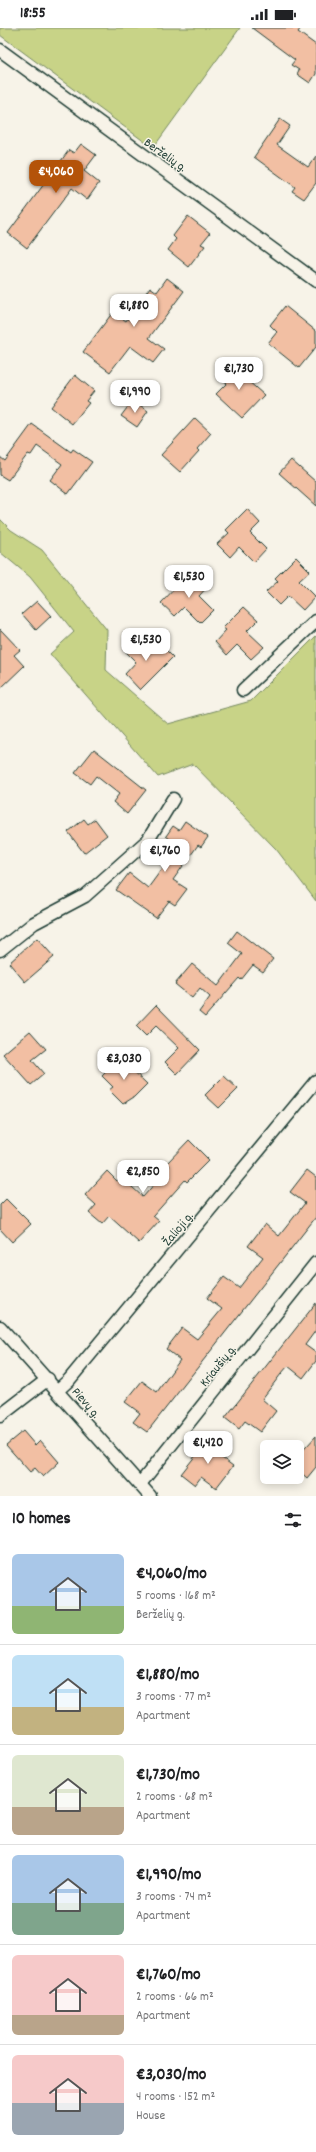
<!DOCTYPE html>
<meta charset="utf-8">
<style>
:root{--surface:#fff;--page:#f6f6f6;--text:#202124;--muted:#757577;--line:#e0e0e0;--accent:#b45309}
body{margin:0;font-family:Dekko,sans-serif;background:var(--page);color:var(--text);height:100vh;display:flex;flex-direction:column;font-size:15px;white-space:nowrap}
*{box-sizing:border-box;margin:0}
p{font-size:13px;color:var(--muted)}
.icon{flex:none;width:22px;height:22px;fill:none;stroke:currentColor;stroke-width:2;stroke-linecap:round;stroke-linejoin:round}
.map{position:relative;height:1468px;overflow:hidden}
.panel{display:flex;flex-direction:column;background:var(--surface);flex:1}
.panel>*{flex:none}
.controls{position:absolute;left:260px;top:1412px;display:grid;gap:8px}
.controls a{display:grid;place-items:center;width:44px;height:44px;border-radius:6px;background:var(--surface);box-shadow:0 2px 10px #0003;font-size:20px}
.price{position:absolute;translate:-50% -34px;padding:0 9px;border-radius:8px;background:#fff;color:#222;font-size:13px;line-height:26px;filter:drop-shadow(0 1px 2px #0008)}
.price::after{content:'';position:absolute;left:50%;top:24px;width:12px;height:9px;margin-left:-6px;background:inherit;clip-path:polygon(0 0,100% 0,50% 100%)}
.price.active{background:var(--accent);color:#fff}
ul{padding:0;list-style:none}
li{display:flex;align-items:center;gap:12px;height:100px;padding:0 12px}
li+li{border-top:1px solid var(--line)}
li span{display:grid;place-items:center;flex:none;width:112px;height:80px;border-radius:6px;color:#555}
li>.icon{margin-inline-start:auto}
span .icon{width:48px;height:48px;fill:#fffc;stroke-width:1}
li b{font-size:17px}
h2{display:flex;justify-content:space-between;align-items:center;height:48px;padding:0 12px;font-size:17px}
.status{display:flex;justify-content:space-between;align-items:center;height:28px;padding:0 20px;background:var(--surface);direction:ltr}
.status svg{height:11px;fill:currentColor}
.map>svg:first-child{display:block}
</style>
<div class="status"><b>18:55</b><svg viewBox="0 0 49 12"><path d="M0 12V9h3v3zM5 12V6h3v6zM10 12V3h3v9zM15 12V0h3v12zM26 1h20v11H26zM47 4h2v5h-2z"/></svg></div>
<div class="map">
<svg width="316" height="1468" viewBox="0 0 316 1468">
<rect width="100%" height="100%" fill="#f7f3e8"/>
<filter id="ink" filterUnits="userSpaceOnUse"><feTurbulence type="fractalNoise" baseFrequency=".025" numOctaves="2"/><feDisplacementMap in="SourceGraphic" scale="8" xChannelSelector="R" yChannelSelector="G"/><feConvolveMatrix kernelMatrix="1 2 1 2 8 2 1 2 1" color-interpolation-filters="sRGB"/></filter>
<g filter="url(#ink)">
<g fill="#c8d387" stroke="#74885e">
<path d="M0 0H240L153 120 0 7Z"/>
<path d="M0 491 11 502 42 522 107 602 106 642 168 696 251 673 316 608V873L276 821 193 736 158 749 50 626 74 604 30 549 0 524Z"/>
</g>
<g fill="#f2bfa3" stroke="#1f3d34">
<path d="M252 0H301L298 4 316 17V46L310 55 297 46 299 42 291 37 295 32Z"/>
<path d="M280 91 290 98 277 117 308 139 316 128V155L304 171 292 163 295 159 254 129Z"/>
<path d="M81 116 96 127 84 143 99 155 87 172 72 160 27 220 8 205 69 122 74 125Z"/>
<path d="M188 188 210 205 201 216 205 218 189 239 168 222 176 211 173 208Z"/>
<path d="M167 250 184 263 149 310 164 321 153 335 130 318 110 344 83 324 113 284 126 293 150 259 157 264Z"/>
<path d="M285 278 316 303V319L299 340 268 315 277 304 270 297Z"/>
<path d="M238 333 252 346 247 352 264 367 242 390 216 366 227 355 222 351Z"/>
<path d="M75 347 94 363 86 373 89 375 72 396 51 379Z"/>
<path d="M133 372 148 383 137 399 121 388Z"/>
<path d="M195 390 211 405 197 421 199 423 180 444 161 427Z"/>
<path d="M32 396 71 424 73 421 92 434 68 466 50 452 62 436 37 418 31 427 28 426 8 452 0 447V429L5 433Z"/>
<path d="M291 432 316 454V478L279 445Z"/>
<path d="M247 481 260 495 250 505 266 521 254 534 239 519 230 529 217 516 229 505 226 502Z"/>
<path d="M296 529 310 543 299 553 315 569 303 582 288 568 279 577 266 564 278 553 275 550Z"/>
<path d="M196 545 209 557 199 568 213 582 200 595 184 579 175 588 161 575 182 553 185 557Z"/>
<path d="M37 573 51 588 36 602 22 586Z"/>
<path d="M244 579 258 592 247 603 264 619 251 631 237 617 227 627 215 614 226 602 223 600Z"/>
<path d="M0 601 20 622 14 627 24 638 0 661Z"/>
<path d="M142 608 152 618 157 613 173 629 140 662 125 646 136 634 126 624Z"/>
<path d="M94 721 146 762 127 786 113 774 119 766 96 748 90 756 75 745Z"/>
<path d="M84 791 88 796 95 791 107 807 84 825 68 804Z"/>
<path d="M185 793 208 809 201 819 198 817 173 852 187 861 175 877 169 873 156 890 116 862 129 845 148 860 170 830 165 827 174 814 166 808 173 798 179 802Z"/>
<path d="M237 903 273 931 263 944 253 937 241 952 239 950 205 989 199 984 210 969 200 960 192 970 175 956 192 936 218 958 242 926 228 915Z"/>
<path d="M37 910 54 929 25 954 9 935Z"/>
<path d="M156 977 200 1022 177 1046 165 1034 179 1020 156 998 146 1008 136 998Z"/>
<path d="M30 1003 46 1021 32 1032 44 1046 31 1057 3 1026Z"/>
<path d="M120 1030 147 1056 134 1069 123 1076 109 1062 113 1059 102 1048Z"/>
<path d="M224 1048 238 1061 219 1080 205 1067Z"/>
<path d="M189 1112 209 1132 187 1154 185 1152 153 1188 159 1193 139 1215 109 1188 102 1196 89 1185 96 1177 85 1167 107 1143 117 1153 121 1149 143 1169 170 1138 167 1135Z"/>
<path d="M307 1142 316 1149V1189L147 1404 133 1394 140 1385 125 1374 142 1353 157 1364 180 1332 166 1321 182 1300 197 1311 222 1281 207 1270 224 1249 239 1260 256 1238 263 1229 248 1218 265 1196 279 1208 298 1184 305 1175 290 1164Z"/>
<path d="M6 1171 31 1196 12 1214 0 1201V1177Z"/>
<path d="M316 1275V1302L305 1317 316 1325V1333L303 1350 288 1338 281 1346 262 1371 276 1383 260 1404 245 1393 239 1401 225 1390Z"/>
<path d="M23 1403 35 1417 40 1412 59 1434 43 1449 35 1440 30 1444 6 1417Z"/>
<path d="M211 1408 225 1418 218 1427 233 1438 216 1460 201 1449 195 1457 181 1446Z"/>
<path d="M316 1408V1439L307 1450 297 1441V1429Z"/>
</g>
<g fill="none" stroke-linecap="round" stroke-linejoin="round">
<g stroke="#1f3d34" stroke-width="15">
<g id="street">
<path d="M0 22 316 253"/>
<path d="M243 662 316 593"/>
<path d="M0 922 34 895 85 868 148 812 173 771"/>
<path d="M0 1299 150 1468"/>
<path d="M58 1362 69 1352 316 1053"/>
<path d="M0 1388 48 1351"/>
<path d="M140 1456 316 1235"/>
</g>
</g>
<use href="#street" stroke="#f7f3e8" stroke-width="12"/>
</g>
</g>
<g text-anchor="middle" stroke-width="3" stroke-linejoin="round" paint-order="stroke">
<g font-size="13" fill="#1f3d34" stroke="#f7f3e8">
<text transform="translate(166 126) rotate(35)" y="5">Berželių g.</text>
<text transform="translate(177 1200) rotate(-50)" y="5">Žalioji g.</text>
<text transform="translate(217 1337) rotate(-51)" y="5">Kriaušių g.</text>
<text transform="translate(87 1374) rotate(49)" y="5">Pievų g.</text>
</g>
</g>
</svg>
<div class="controls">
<a><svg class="icon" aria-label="layers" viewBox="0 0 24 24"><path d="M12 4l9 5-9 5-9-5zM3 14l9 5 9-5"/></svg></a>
</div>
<b class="price active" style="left:56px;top:166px">€4,060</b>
<b class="price" style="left:134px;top:300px">€1,880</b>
<b class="price" style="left:239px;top:363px">€1,730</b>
<b class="price" style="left:135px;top:386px">€1,990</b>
<b class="price" style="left:189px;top:571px">€1,530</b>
<b class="price" style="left:146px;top:634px">€1,530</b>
<b class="price" style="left:165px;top:845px">€1,760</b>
<b class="price" style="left:124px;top:1053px">€3,030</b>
<b class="price" style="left:143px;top:1166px">€2,850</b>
<b class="price" style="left:208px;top:1437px">€1,420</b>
</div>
<section class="panel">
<h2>10 homes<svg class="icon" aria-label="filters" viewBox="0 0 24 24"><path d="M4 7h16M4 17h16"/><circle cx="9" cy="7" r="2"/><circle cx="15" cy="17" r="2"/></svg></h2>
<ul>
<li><span style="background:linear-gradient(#a9c7e8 65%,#8fb573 0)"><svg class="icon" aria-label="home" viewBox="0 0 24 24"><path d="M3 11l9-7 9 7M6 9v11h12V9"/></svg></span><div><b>€4,060/mo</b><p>5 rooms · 168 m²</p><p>Berželių g.</p></div></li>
<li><span style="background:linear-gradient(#bfe0f5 65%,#c2b280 0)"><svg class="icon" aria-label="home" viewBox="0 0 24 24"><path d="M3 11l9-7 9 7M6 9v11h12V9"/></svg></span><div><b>€1,880/mo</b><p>3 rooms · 77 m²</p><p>Apartment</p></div></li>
<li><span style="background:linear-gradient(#dfe7d0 65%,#b9a48a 0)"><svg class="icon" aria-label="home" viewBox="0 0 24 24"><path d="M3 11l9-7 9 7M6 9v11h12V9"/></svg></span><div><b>€1,730/mo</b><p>2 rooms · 68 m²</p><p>Apartment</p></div></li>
<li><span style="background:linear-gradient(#a9c7e8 60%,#7fa58c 0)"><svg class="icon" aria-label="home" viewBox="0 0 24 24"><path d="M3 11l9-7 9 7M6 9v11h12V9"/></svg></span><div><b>€1,990/mo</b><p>3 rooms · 74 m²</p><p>Apartment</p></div></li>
<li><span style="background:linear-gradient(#f6c9c9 75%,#b9a48a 0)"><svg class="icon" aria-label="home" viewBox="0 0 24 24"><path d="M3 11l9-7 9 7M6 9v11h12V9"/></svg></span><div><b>€1,760/mo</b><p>2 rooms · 66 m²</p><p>Apartment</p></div></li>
<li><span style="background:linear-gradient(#f6c9c9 60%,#9aa5b1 0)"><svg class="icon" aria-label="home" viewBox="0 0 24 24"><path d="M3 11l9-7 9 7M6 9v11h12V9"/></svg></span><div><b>€3,030/mo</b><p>4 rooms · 152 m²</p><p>House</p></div></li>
</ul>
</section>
